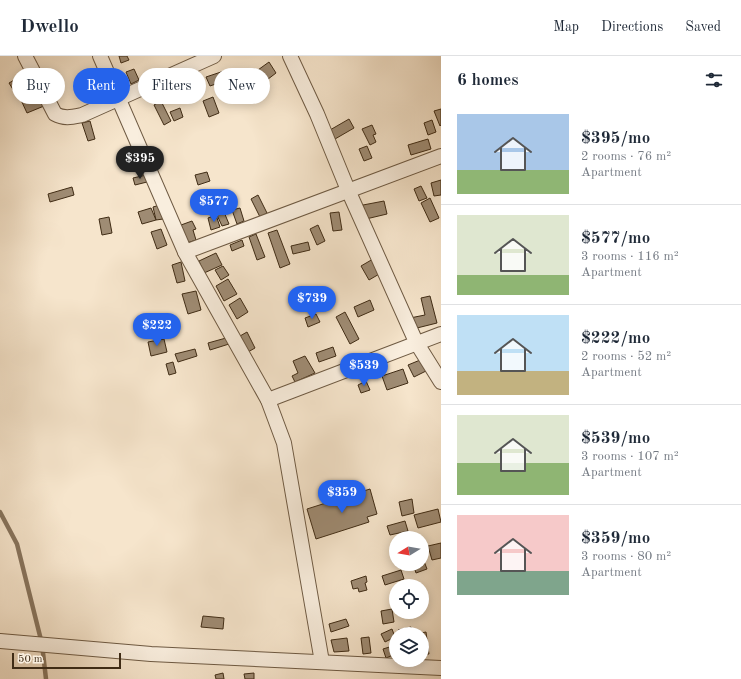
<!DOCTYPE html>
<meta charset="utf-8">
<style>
:root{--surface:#fff;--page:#f2f2f3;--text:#1f2937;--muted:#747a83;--line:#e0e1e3;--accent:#2563eb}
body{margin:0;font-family:"Old Standard TT",serif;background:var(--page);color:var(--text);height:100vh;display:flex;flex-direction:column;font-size:15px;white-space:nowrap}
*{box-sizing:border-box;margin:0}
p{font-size:13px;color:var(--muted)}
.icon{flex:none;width:22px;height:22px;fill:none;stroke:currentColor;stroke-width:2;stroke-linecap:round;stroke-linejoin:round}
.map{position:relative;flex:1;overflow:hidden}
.panel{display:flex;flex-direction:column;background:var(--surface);width:300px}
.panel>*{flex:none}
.hud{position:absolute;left:12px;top:12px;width:369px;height:36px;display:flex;gap:8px}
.needle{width:26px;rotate:259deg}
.controls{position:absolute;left:389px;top:475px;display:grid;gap:8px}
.controls a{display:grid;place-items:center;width:40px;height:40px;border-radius:50%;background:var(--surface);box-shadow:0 2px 10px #0003;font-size:20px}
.scale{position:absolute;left:12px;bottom:10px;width:109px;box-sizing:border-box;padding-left:4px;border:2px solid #402c15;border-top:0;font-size:11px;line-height:14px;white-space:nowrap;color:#402c15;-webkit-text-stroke:3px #f9eede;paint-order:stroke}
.price{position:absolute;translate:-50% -34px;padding:0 9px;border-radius:14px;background:var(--accent);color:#fff;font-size:13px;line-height:26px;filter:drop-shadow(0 1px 2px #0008)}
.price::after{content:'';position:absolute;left:50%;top:24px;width:12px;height:9px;margin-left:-6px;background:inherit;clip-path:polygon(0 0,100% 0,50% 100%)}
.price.active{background:#222;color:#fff}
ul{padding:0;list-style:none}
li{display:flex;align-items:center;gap:12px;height:100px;padding:0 16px}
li+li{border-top:1px solid var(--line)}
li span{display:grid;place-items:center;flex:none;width:112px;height:80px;border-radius:0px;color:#555}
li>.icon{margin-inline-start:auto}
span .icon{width:48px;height:48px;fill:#fffc;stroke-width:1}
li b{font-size:17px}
h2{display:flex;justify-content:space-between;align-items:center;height:48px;padding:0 16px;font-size:17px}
.chip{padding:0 14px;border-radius:18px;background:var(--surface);box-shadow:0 2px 10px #0003;font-size:14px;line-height:36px}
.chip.active{background:var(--accent);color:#fff}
header{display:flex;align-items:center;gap:24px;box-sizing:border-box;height:56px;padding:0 20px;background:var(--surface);border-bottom:1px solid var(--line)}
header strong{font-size:19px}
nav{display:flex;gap:22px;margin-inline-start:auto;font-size:14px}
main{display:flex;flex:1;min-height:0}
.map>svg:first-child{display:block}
</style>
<header>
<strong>Dwello</strong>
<nav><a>Map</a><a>Directions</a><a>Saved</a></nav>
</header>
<main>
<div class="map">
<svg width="441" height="623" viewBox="0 0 441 623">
<rect width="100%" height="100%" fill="#f6e5cc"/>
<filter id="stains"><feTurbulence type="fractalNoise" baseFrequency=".005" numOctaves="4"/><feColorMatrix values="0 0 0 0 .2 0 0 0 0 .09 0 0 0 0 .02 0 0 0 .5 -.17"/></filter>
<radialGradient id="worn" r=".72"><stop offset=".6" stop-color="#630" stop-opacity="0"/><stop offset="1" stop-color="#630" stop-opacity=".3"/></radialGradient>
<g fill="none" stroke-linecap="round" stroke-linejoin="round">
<path stroke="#88755e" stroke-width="4.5" d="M0 456 17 488 42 588 46 623"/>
</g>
<g fill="#9f8c74" stroke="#402c15">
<path d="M119 0H127L129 4 121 7Z"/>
<path d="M269 6 276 17 259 30 251 19Z"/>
<path d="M134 13 139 24 131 28 126 16Z"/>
<path d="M227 14 230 23 210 30 206 21Z"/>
<path d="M27 17 34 31 17 40 9 27Z"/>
<path d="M104 25 108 38 92 44 87 30Z"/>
<path d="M38 37 44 50 27 57 21 44Z"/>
<path d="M213 41 219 57 209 61 203 45Z"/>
<path d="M161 45 171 65 164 69 154 49Z"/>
<path d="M180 52 183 61 174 65 170 56Z"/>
<path d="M441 53V69L440 70 434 55Z"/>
<path d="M349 63 354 72 335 83 330 74Z"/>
<path d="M432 64 436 76 428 79 424 67Z"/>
<path d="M90 65 95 83 88 85 82 67Z"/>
<path d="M372 69 376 78 373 79 376 86 370 89 362 73Z"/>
<path d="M428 83 431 93 411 99 408 89Z"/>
<path d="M367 90 372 102 364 105 359 93Z"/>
<path d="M207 116 210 125 198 129 195 119Z"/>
<path d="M146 119 147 126 135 129 133 122Z"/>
<path d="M441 124V139L434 140 431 127Z"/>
<path d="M421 130 427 142 419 145 414 133Z"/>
<path d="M72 131 74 139 50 146 48 138Z"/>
<path d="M258 139 267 157 260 161 251 143Z"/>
<path d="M430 142 439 162 430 166 421 147Z"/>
<path d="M384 145 387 158 366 163 363 149Z"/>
<path d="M160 149 163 163 156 164 153 151Z"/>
<path d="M151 152 156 164 142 168 138 156Z"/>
<path d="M240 152 244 165 237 168 232 154Z"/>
<path d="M224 156 229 168 222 170 217 159Z"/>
<path d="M339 156 342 174 333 175 330 157Z"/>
<path d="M216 159 220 171 211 174 208 162Z"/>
<path d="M109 161 112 177 102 179 99 163Z"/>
<path d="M192 165 196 173 193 174 196 184 187 187 181 169Z"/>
<path d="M318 169 325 185 317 189 310 173Z"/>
<path d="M161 173 167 189 157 193 151 176Z"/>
<path d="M277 174 290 208 280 212 268 177Z"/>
<path d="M256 178 265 201 257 204 249 181Z"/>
<path d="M242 184 244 190 232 195 230 189Z"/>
<path d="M308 186 310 194 293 198 291 190Z"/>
<path d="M216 197 222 209 204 217 199 205Z"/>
<path d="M373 203 381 217 369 224 361 210Z"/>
<path d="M181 206 185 225 177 227 172 209Z"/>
<path d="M223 210 229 219 221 224 215 214Z"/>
<path d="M228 223 237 238 224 245 216 230Z"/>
<path d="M196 235 201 254 188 258 182 238Z"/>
<path d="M430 240 437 267 413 273 410 262 425 259 421 242Z"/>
<path d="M240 242 248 256 237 263 229 249Z"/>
<path d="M370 244 374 254 358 261 354 251Z"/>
<path d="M345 256 359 283 350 288 336 261Z"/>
<path d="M316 258 320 266 308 271 305 262Z"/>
<path d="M247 276 255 292 248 296 240 280Z"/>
<path d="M226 282 229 288 210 294 208 287Z"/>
<path d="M164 283 167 296 151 300 148 286Z"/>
<path d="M333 291 336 300 319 306 316 297Z"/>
<path d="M195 293 197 300 178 306 175 298Z"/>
<path d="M305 300 315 317 295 326 292 320 298 317 293 305Z"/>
<path d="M425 302 430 313 414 321 408 309Z"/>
<path d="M173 306 176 317 169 319 166 308Z"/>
<path d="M403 313 408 327 387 334 382 320Z"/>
<path d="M366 325 370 334 361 337 358 329Z"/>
<path d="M370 433 377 458 367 461 369 466 316 483 307 453Z"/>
<path d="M412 443 414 457 402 460 399 446Z"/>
<path d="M438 453 441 466 418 472 414 459Z"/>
<path d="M405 465 408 475 390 479 387 470Z"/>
<path d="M441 487V502L432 504 428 490Z"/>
<path d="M422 500 427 513 416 517 413 508H422Z"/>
<path d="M401 514 404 523 385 529 382 520Z"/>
<path d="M366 520 367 526 365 527 367 534 359 536 358 532 353 533 351 525Z"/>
<path d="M392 553 394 566 383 568 381 555Z"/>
<path d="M203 560 224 562 223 573 201 571Z"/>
<path d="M346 563 349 570 331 576 329 568Z"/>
<path d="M411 571 412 578H399L398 574Z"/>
<path d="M392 573 395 581 385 586 381 578Z"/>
<path d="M426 576 429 598 422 599V578H416Z"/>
<path d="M369 581 371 597 363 598 361 582Z"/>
<path d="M347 582 349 595 334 596 331 584Z"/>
<path d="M396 589V598L386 602 383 593Z"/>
<path d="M223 617 224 623H216L215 619Z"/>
<path d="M254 617V623H245L244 618Z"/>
</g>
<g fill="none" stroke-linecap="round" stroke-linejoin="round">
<g stroke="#6e5a43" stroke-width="16">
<g id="street">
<path d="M25 0 55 58C64 63 72 61 82 59L214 0"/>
<path d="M100 0 185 196"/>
<path d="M290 0 317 58 348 134 416 286 441 326"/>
<path d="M268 344 441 278"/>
<path d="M0 585 151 598 441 612"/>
<path d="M322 606 284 387 268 344 185 196 441 100"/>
</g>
</g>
<use href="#street" stroke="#f9eede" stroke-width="14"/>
</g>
<rect width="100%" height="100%" filter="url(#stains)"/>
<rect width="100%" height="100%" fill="url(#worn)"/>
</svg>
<div class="controls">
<a><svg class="needle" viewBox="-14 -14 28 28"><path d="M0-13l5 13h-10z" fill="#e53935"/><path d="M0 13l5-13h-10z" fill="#747a83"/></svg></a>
<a><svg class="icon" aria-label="locate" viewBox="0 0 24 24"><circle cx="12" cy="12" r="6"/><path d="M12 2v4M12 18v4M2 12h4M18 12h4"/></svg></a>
<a><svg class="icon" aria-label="layers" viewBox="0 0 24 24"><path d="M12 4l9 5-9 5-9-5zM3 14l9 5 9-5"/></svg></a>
</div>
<div class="scale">50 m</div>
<b class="price active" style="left:140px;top:124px">$395</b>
<b class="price" style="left:214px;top:167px">$577</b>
<b class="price" style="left:312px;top:264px">$739</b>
<b class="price" style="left:157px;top:291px">$222</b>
<b class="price" style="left:364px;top:331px">$539</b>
<b class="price" style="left:342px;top:458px">$359</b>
<div class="hud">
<a class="chip">Buy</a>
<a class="chip active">Rent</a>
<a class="chip">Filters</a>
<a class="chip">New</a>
</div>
</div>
<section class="panel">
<h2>6 homes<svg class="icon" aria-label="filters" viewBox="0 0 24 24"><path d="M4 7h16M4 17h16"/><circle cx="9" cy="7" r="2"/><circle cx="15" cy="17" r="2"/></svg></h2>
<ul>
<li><span style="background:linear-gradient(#a9c7e8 70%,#8fb573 0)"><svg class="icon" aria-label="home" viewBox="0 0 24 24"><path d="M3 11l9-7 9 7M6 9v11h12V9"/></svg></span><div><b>$395/mo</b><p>2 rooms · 76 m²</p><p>Apartment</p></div></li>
<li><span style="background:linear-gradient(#dfe7d0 75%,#8fb573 0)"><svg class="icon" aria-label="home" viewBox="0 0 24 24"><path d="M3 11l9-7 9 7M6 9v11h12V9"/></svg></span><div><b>$577/mo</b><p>3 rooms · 116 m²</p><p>Apartment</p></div></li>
<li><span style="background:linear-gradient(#bfe0f5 70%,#c2b280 0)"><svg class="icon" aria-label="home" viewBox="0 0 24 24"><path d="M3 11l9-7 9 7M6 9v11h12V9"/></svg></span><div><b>$222/mo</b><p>2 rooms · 52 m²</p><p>Apartment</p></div></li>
<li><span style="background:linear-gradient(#dfe7d0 60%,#8fb573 0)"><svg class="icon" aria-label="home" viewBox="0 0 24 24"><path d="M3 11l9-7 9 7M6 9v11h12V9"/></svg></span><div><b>$539/mo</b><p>3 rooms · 107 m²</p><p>Apartment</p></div></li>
<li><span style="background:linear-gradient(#f6c9c9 70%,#7fa58c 0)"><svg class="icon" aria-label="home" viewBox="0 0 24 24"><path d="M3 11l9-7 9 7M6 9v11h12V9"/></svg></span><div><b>$359/mo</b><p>3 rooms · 80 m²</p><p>Apartment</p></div></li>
</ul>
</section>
</main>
